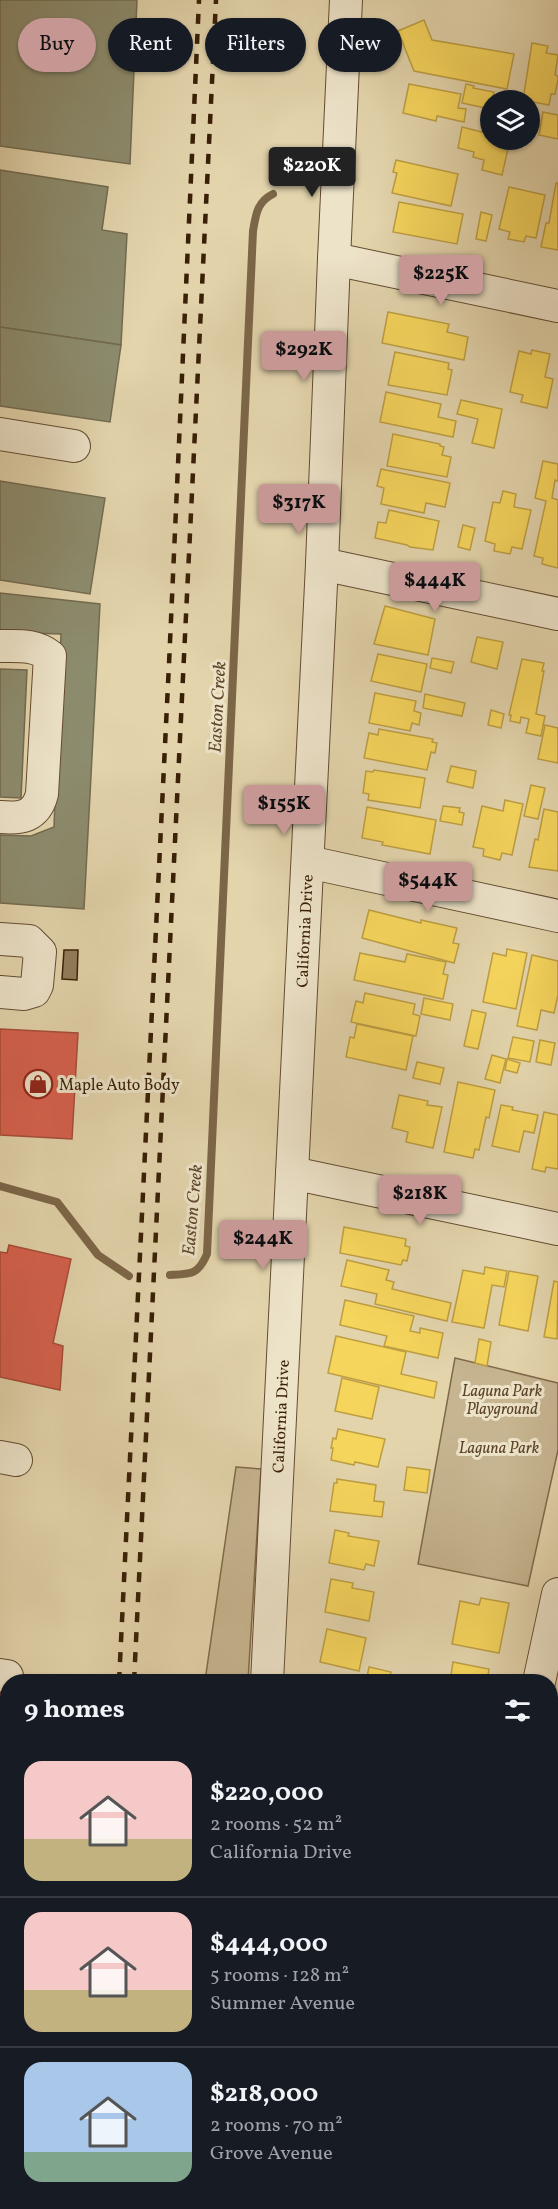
<!DOCTYPE html>
<meta charset="utf-8">
<style>
:root{--surface:#171b24;--page:#20242c;--text:#f1f3f6;--muted:#9ea1a6;--line:#363941;--accent:#c59692}
body{margin:0;font-family:Vollkorn,serif;background:var(--page);color:var(--text);height:100vh;display:flex;flex-direction:column;font-size:22px;white-space:nowrap}
*{box-sizing:border-box;margin:0}
p{font-size:20px;color:var(--muted)}
.icon{flex:none;width:33px;height:33px;fill:none;stroke:currentColor;stroke-width:2;stroke-linecap:round;stroke-linejoin:round}
.map{position:relative;flex:1;overflow:hidden}
.drawer{position:absolute;left:0px;top:1674px;width:558px;height:536px;display:flex;flex-direction:column;background:var(--surface);border-radius:24px 24px 0 0;box-shadow:0 2px 4px #0004}
.drawer>*{flex:none}
.banner{position:absolute;left:18px;top:18px;width:522px;height:54px;display:flex;gap:12px}
.fabs{position:absolute;left:480px;top:90px;display:grid;gap:12px}
.fabs a{display:grid;place-items:center;width:60px;height:60px;border-radius:50%;background:var(--surface);box-shadow:0 2px 4px #0004;font-size:30px}
.price{position:absolute;translate:-50% -51px;padding:0 14px;border-radius:6px;background:var(--accent);color:#111;font-size:20px;line-height:39px;filter:drop-shadow(0 2px 3px #0008)}
.price::after{content:'';position:absolute;left:50%;top:36px;width:18px;height:14px;margin-left:-9px;background:inherit;clip-path:polygon(0 0,100% 0,50% 100%)}
.price.active{background:#222;color:#fff}
ul{padding:0;list-style:none}
li{display:flex;align-items:center;gap:18px;height:150px;padding:0 24px}
li+li{border-top:2px solid var(--line)}
li span{display:grid;place-items:center;flex:none;width:168px;height:120px;border-radius:18px;color:#555}
li>.icon{margin-inline-start:auto}
span .icon{width:72px;height:72px;fill:#fffc;stroke-width:1}
li b{font-size:26px}
h2{display:flex;justify-content:space-between;align-items:center;height:72px;padding:0 24px;font-size:26px}
.tag{padding:0 21px;border-radius:27px;background:var(--surface);box-shadow:0 2px 4px #0004;font-size:21px;line-height:54px}
.tag.active{background:var(--accent);color:#111}
.map>svg:first-child{display:block}
</style>
<div class="map">
<svg width="558" height="2209" viewBox="0 0 558 2209">
<rect width="100%" height="100%" fill="#e3d4ac"/>
<filter id="stains"><feTurbulence type="fractalNoise" baseFrequency=".00333" numOctaves="4"/><feColorMatrix values="0 0 0 0 .2 0 0 0 0 .09 0 0 0 0 .02 0 0 0 .5 -.17"/></filter>
<radialGradient id="worn" r=".72"><stop offset=".6" stop-color="#630" stop-opacity="0"/><stop offset="1" stop-color="#630" stop-opacity=".3"/></radialGradient>
<g fill="#c6b590" stroke="#806a4b" stroke-width="1.5">
<path d="M455 1358 558 1383V1450L528 1586 418 1564Z"/>
<path d="M236 1467 261 1469 248 1681H205Z"/>
<path d="M7 2118 8 2202H55V2209H0V2124Z"/>
<path d="M144 2202H219L218 2209H143Z"/>
</g>
<g fill="#f6d55c" stroke="#bd9e42" stroke-width="1.5">
<path d="M424 20 432 40 514 54 507 89 414 71 398 31Z"/>
<path d="M532 43 548 46 546 53 558 55 555 75 558 76V80L555 94H551L549 105 523 100Z"/>
<path d="M409 84 461 94 458 108 466 109 464 122 437 116 436 121 403 113Z"/>
<path d="M466 84 474 86 473 88 494 92 492 100H490V109L462 103Z"/>
<path d="M543 112 558 115V139L539 135Z"/>
<path d="M462 127 490 134V140H510L502 175 482 170 484 160 473 157 474 152 458 148Z"/>
<path d="M396 160 458 174 451 206 392 193 397 173 393 172Z"/>
<path d="M556 183H558V250L541 247 546 223H549Z"/>
<path d="M509 187 545 195 536 238 526 236 524 242 508 239 510 232 499 229Z"/>
<path d="M399 202 463 214 457 244 393 232Z"/>
<path d="M481 212 492 215 486 241 476 239Z"/>
<path d="M388 312 449 324 447 332 468 337 464 360 382 343Z"/>
<path d="M532 350 550 354 545 377 553 379 547 408 521 402 523 395 510 392 519 351 531 354Z"/>
<path d="M395 352 449 363 448 369 452 370 447 395 388 385Z"/>
<path d="M386 392 441 404 438 417 456 421 453 437 380 422Z"/>
<path d="M461 400 502 409 494 448 472 443 478 419 457 414Z"/>
<path d="M393 434 440 444V446L444 447 442 455 451 457 447 477 387 466Z"/>
<path d="M543 461 558 464V481L555 480 552 498 558 500V568L542 564 543 558 534 556 546 501 535 498Z"/>
<path d="M381 469 450 483 445 507 426 503 424 513 381 504 384 488 377 486Z"/>
<path d="M503 491 516 494 514 507 531 510 522 549 512 547 510 554 494 551 495 544 485 541 493 502 500 503Z"/>
<path d="M389 510 439 521 433 550 410 547 407 545 375 538 378 522 386 523Z"/>
<path d="M463 525 475 528 470 550 458 547Z"/>
<path d="M385 606 435 619 428 655 374 644Z"/>
<path d="M477 637 503 642 497 669 471 662Z"/>
<path d="M378 654 427 664 421 692 371 681Z"/>
<path d="M432 658 454 662 451 673 430 668Z"/>
<path d="M522 659 544 663 542 671H544L536 714 545 716 541 736 526 733 529 719 521 717 520 723 510 721 511 715H509Z"/>
<path d="M375 693 416 701 414 711 421 713 419 725 412 723 410 731 369 723Z"/>
<path d="M425 694 465 703 462 716 423 708Z"/>
<path d="M491 710 504 714 501 728 488 725Z"/>
<path d="M545 725 558 728V763L538 759Z"/>
<path d="M379 729 433 739 432 742 437 743 435 753 431 752 427 770 364 758 369 733 378 735Z"/>
<path d="M451 766 476 771 473 788 447 782Z"/>
<path d="M374 770 425 778 420 808 368 800 369 794 363 793 366 771 373 772Z"/>
<path d="M531 785 545 788 538 819 524 816Z"/>
<path d="M505 800 523 804 512 855 502 853 500 860 483 856 484 849 473 847 482 806 503 811Z"/>
<path d="M443 806 460 808 459 812 464 813 462 825 440 821Z"/>
<path d="M367 807 436 820 430 854 382 845 383 842 362 838Z"/>
<path d="M544 809 558 812V871L529 867 535 839 538 840Z"/>
<path d="M369 910 421 923V920L457 928 453 943 459 944 454 963 362 938Z"/>
<path d="M507 949 527 953 516 1009 483 1002 493 953 506 956Z"/>
<path d="M360 953 405 962 407 954 446 962 443 974 448 975 443 999 354 980Z"/>
<path d="M532 955 558 961V995L554 1013 541 1010 537 1030 517 1026Z"/>
<path d="M365 993 415 1004 413 1014 420 1016 416 1036 351 1022 356 1001 363 1003Z"/>
<path d="M424 998 453 1004 450 1020 421 1014Z"/>
<path d="M472 1010 486 1013 478 1049 464 1046Z"/>
<path d="M357 1024 413 1036 406 1070 346 1057 350 1037 354 1038Z"/>
<path d="M513 1037 534 1041 530 1062 508 1058Z"/>
<path d="M540 1040 555 1043 551 1065 536 1062Z"/>
<path d="M492 1055 506 1059 500 1083 485 1079Z"/>
<path d="M507 1059 520 1063 517 1073 505 1070Z"/>
<path d="M417 1062 444 1068 440 1084 413 1078Z"/>
<path d="M458 1082 495 1090 489 1118 486 1117 479 1150 475 1149 473 1158 444 1152Z"/>
<path d="M399 1095 428 1101 427 1105 442 1107 433 1148 406 1142 408 1132 392 1128Z"/>
<path d="M501 1105 513 1107 512 1110 538 1115 534 1133 524 1131 519 1152 492 1146Z"/>
<path d="M544 1112 558 1115V1169L546 1167 545 1172 532 1169Z"/>
<path d="M344 1227 406 1239 405 1246 410 1247 407 1261 403 1260 401 1265 340 1253Z"/>
<path d="M347 1260 389 1270 386 1280 394 1282 392 1289 451 1303 447 1321 375 1304 377 1294 341 1286Z"/>
<path d="M485 1267 507 1271 504 1287 492 1285 484 1328 452 1322 463 1270 484 1274Z"/>
<path d="M509 1271 538 1276 528 1331 499 1325Z"/>
<path d="M554 1281 558 1282 557 1339 544 1337Z"/>
<path d="M345 1300 414 1316 410 1331 420 1333V1328L443 1333 438 1358 384 1346 387 1336 340 1325Z"/>
<path d="M336 1336 406 1352 401 1374 437 1382 434 1398 328 1373Z"/>
<path d="M479 1339 491 1342 487 1366 475 1363Z"/>
<path d="M342 1378 379 1387 372 1419 335 1411Z"/>
<path d="M338 1429 385 1439 378 1467 355 1462 354 1465 331 1460 333 1448H331L333 1438 336 1439Z"/>
<path d="M407 1467 430 1470 427 1493 404 1490Z"/>
<path d="M337 1479 376 1485 374 1501 384 1502 382 1517 330 1511 334 1483H337Z"/>
<path d="M335 1530 349 1533 348 1536 379 1541 374 1566 366 1564 364 1570 329 1563Z"/>
<path d="M331 1579 353 1583 352 1588 374 1592 369 1621 325 1612Z"/>
<path d="M481 1598 509 1603 499 1653 452 1644 460 1601 479 1605Z"/>
<path d="M327 1629 366 1638 359 1671 320 1662Z"/>
<path d="M453 1662 489 1669 487 1682H450Z"/>
<path d="M369 1667 391 1672 389 1682H366Z"/>
<path d="M557 1831H558V1856L552 1855Z"/>
<path d="M558 1867V1909L557 1914 550 1912V1880L555 1881Z"/>
<path d="M550 1935 558 1936V1972L550 1971Z"/>
<path d="M550 1986 557 1988 551 2014H550Z"/>
<path d="M557 2008 558 2009V2047L550 2045Z"/>
<path d="M558 2070V2100L552 2099Z"/>
<path d="M550 2198 558 2200V2209H542L543 2203 550 2202Z"/>
<path d="M319 2202H361L359 2209H320Z"/>
<path d="M378 2202H421L420 2209H377Z"/>
<path d="M429 2202H468L467 2209H428Z"/>
<path d="M491 2202H523L521 2209H490Z"/>
</g>
<g fill="#d6604d" stroke="#a74c38" stroke-width="1.5">
<path d="M0 1029 78 1033 72 1139 0 1135Z"/>
<path d="M9 1245 71 1259 53 1343 63 1346 60 1390 0 1377V1252L7 1253Z"/>
<path d="M0 1685 8 1686V2090L0 2089Z"/>
</g>
<g fill="#8c8c6e" stroke="#736b4f" stroke-width="1.5">
<path d="M0 0H137L130 164 0 146Z"/>
<path d="M0 170 108 187 102 230 127 234 121 345 0 327Z"/>
<path d="M0 327 121 345 110 422 0 406Z"/>
<path d="M0 481 105 498 90 594 0 580Z"/>
<path d="M0 593 100 604 84 909 0 903V835L31 836 54 827 61 634 0 632Z"/>
<path d="M0 669 27 670 21 798 0 797Z"/>
</g>
<g fill="none" stroke-linecap="round" stroke-linejoin="round">
<g stroke="#7c6648" stroke-width="8">
<path d="M0 1186 57 1202 98 1255 129 1276"/>
<path d="M170 1275C191 1274 198 1275 207 1254L253 231C256 214 257 202 273 194"/>
</g>
</g>
<path fill="#917d5c" stroke="#391f06" stroke-width="1.5" d="M64 950H78L77 980 62 979Z"/>
<g fill="none" stroke-linecap="round" stroke-linejoin="round">
<g stroke="#644c30" stroke-width="34">
<g id="minor">
<path d="M334 259 558 306"/>
<path d="M0 434 74 446"/>
<path d="M322 564 558 614"/>
<path d="M0 646C19 646 34 644 50 656L42 794C36 817 21 819 0 817"/>
<path d="M308 862 558 916"/>
<path d="M0 939 29 941 40 952 37 985 34 991 24 994 0 992"/>
<path d="M292 1173 558 1229"/>
<path d="M0 1457 16 1460"/>
<path d="M0 1675 7 1676"/>
<path id="s1" d="M267 1682 322 564 334 259 346 0"/>
<path d="M539 1682 558 1594"/>
<path d="M550 2146 558 2147"/>
<path d="M241 2209V2202"/>
</g>
</g>
<use href="#minor" stroke="#ede3c9" stroke-width="32"/>
<g stroke="#391f06" stroke-width="4.5" stroke-dasharray="10 10" stroke-linecap="butt">
<path d="M119 1682 169 664 199 0"/>
<path d="M134 1682 216 0"/>
<path d="M93 2209V2202"/>
<path d="M108 2209V2202"/>
</g>
</g>
<defs>
<g id="shop-ring" transform="scale(1.5)"><circle r="9.5" fill="#ede3c9" stroke="#8f2418" stroke-width="1.5"/><path d="M-5-2.5h2.3a2.7 3.5 0 0 1 5.4 0H5L5.5 6h-11ZM-1.5-2.5h3a1.5 2.3 0 0 0-3 0Z" fill="#8f2418"/></g>
</defs>
<g fill-rule="evenodd">
<use href="#shop-ring" x="38" y="1084"/>
</g>
<g text-anchor="middle" stroke-width="6" stroke-linejoin="round" paint-order="stroke">
<g font-size="16" fill="#391f06" stroke="#ede3c9">
<text dy="6" stroke="none"><textPath href="#s1" startOffset="752">California Drive</textPath></text>
<text dy="6" stroke="none"><textPath href="#s1" startOffset="266">California Drive</textPath></text>
</g>
<g font-size="16" fill="#391f06" stroke="#ede3c9" text-anchor="start">
<text x="59" y="1090">Maple Auto Body</text>
</g>
<g font-size="16" font-style="italic" fill="#5c4428" stroke="#ede3c9">
<text x="502" y="1396">Laguna Park<tspan x="502" dy="18">Playground</tspan></text>
<text x="499" y="1453">Laguna Park</text>
</g>
<g font-size="18" font-style="italic" fill="#60492c" stroke="#ede3c9">
<text transform="translate(217 707) rotate(-87)" y="6">Easton Creek</text>
<text transform="translate(192 1210) rotate(-85)" y="6">Easton Creek</text>
</g>
</g>
<rect width="100%" height="100%" filter="url(#stains)"/>
<rect width="100%" height="100%" fill="url(#worn)"/>
</svg>
<div class="fabs">
<a><svg class="icon" aria-label="layers" viewBox="0 0 24 24"><path d="M12 4l9 5-9 5-9-5zM3 14l9 5 9-5"/></svg></a>
</div>
<b class="price active" style="left:312px;top:198px">$220K</b>
<b class="price" style="left:441px;top:306px">$225K</b>
<b class="price" style="left:304px;top:382px">$292K</b>
<b class="price" style="left:299px;top:535px">$317K</b>
<b class="price" style="left:435px;top:613px">$444K</b>
<b class="price" style="left:284px;top:836px">$155K</b>
<b class="price" style="left:428px;top:913px">$544K</b>
<b class="price" style="left:420px;top:1226px">$218K</b>
<b class="price" style="left:263px;top:1271px">$244K</b>
<div class="banner">
<a class="tag active">Buy</a>
<a class="tag">Rent</a>
<a class="tag">Filters</a>
<a class="tag">New</a>
</div>
<section class="drawer">
<h2>9 homes<svg class="icon" aria-label="filters" viewBox="0 0 24 24"><path d="M4 7h16M4 17h16"/><circle cx="9" cy="7" r="2"/><circle cx="15" cy="17" r="2"/></svg></h2>
<ul>
<li><span style="background:linear-gradient(#f6c9c9 65%,#c2b280 0)"><svg class="icon" aria-label="home" viewBox="0 0 24 24"><path d="M3 11l9-7 9 7M6 9v11h12V9"/></svg></span><div><b>$220,000</b><p>2 rooms · 52 m²</p><p>California Drive</p></div></li>
<li><span style="background:linear-gradient(#f6c9c9 65%,#c2b280 0)"><svg class="icon" aria-label="home" viewBox="0 0 24 24"><path d="M3 11l9-7 9 7M6 9v11h12V9"/></svg></span><div><b>$444,000</b><p>5 rooms · 128 m²</p><p>Summer Avenue</p></div></li>
<li><span style="background:linear-gradient(#a9c7e8 75%,#7fa58c 0)"><svg class="icon" aria-label="home" viewBox="0 0 24 24"><path d="M3 11l9-7 9 7M6 9v11h12V9"/></svg></span><div><b>$218,000</b><p>2 rooms · 70 m²</p><p>Grove Avenue</p></div></li>
</ul>
</section>
</div>
